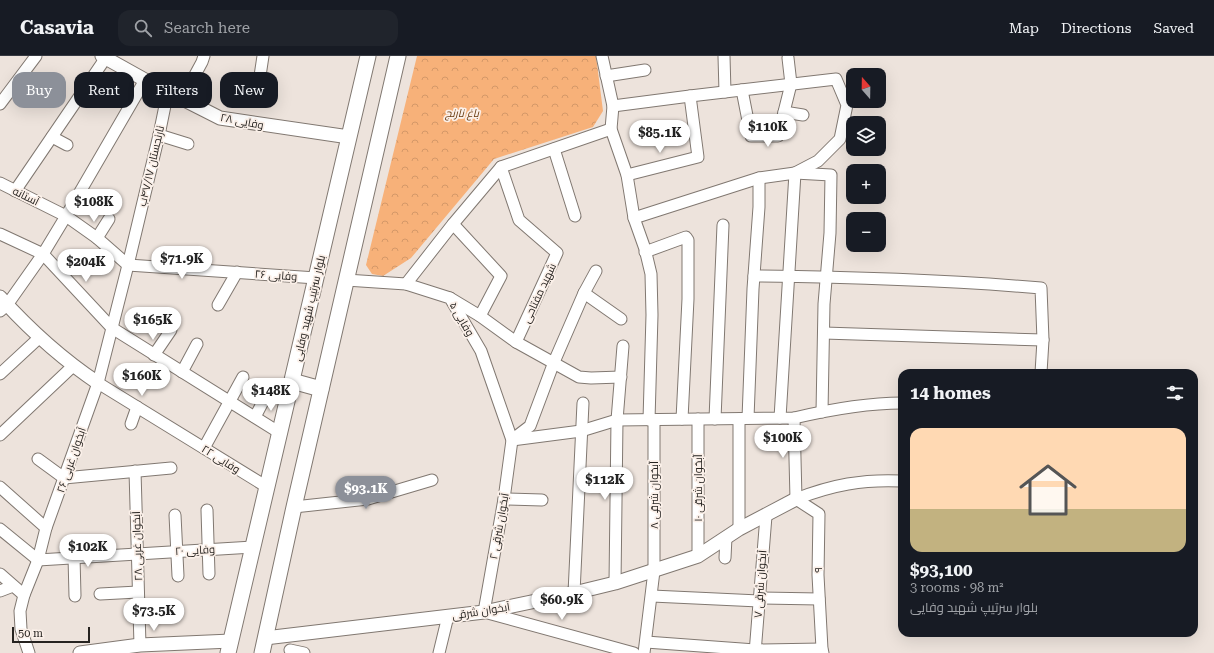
<!DOCTYPE html>
<meta charset="utf-8">
<style>
:root{--surface:#171b24;--page:#20242c;--text:#f1f3f6;--muted:#9ea1a6;--line:#363941;--accent:#8c9099}
body{margin:0;font-family:"Roboto Serif",Cairo,serif;background:var(--page);color:var(--text);height:100vh;display:flex;flex-direction:column;font-size:15px;white-space:nowrap}
*{box-sizing:border-box;margin:0}
p{font-size:13px;color:var(--muted)}
.icon{flex:none;width:22px;height:22px;fill:none;stroke:currentColor;stroke-width:2;stroke-linecap:round;stroke-linejoin:round}
.map{position:relative;flex:1;overflow:hidden}
.panel{position:absolute;left:898px;top:313px;width:300px;height:268px;display:flex;flex-direction:column;background:var(--surface);border-radius:12px;box-shadow:0 4px 16px #0002}
.panel>*{flex:none}
.guide{position:absolute;left:12px;top:16px;width:380px;height:36px;display:flex;gap:8px}
.needle{width:26px;rotate:340deg}
.controls{position:absolute;left:846px;top:12px;display:grid;gap:8px}
.controls a{display:grid;place-items:center;width:40px;height:40px;border-radius:8px;background:var(--surface);box-shadow:0 4px 16px #0002;font-size:20px}
.scale{position:absolute;left:12px;bottom:10px;width:78px;box-sizing:border-box;padding-left:4px;border:2px solid #262320;border-top:0;font-size:11px;line-height:14px;white-space:nowrap;color:#262320;-webkit-text-stroke:3px #fbf0e9;paint-order:stroke}
.price{position:absolute;translate:-50% -34px;padding:0 9px;border-radius:14px;background:#fff;color:#222;font-size:13px;line-height:26px;filter:drop-shadow(0 1px 2px #0008)}
.price::after{content:'';position:absolute;left:50%;top:24px;width:12px;height:9px;margin-left:-6px;background:inherit;clip-path:polygon(0 0,100% 0,50% 100%)}
.price.on{background:var(--accent);color:#fff}
ul{padding:0;list-style:none}
li{display:grid;align-content:center;gap:8px;height:212px;padding:0 12px}
li+li{border-top:1px solid var(--line)}
li span{display:grid;place-items:center;height:124px;border-radius:12px;color:#555}
li>.icon{margin-inline-start:auto}
span .icon{width:72px;height:72px;fill:#fffc;stroke-width:1}
li b{font-size:17px}
h2{display:flex;justify-content:space-between;align-items:center;height:48px;padding:0 12px;font-size:17px}
.pill{padding:0 14px;border-radius:12px;background:var(--surface);box-shadow:0 4px 16px #0002;font-size:14px;line-height:36px}
.pill.on{background:var(--accent);color:#fff}
header{display:flex;align-items:center;gap:24px;box-sizing:border-box;height:56px;padding:0 20px;background:var(--surface);border-bottom:1px solid var(--line)}
header strong{font-size:19px}
nav{display:flex;gap:22px;margin-inline-start:auto;font-size:14px}
.search{width:280px;height:36px;background:var(--page);display:flex;align-items:center;gap:10px;box-sizing:border-box;padding:0 14px;border-radius:12px;color:var(--muted);font-size:15px}
.map>svg:first-child{display:block}
</style>
<header>
<strong>Casavia</strong>
<div class="search"><svg class="icon" aria-label="search" viewBox="0 0 24 24"><circle cx="10" cy="10" r="6"/><path d="M15 15l6 6"/></svg>Search here</div>
<nav><a>Map</a><a>Directions</a><a>Saved</a></nav>
</header>
<div class="map">
<svg width="1214" height="597" viewBox="0 0 1214 597">
<defs>
<pattern id="park-crowns" width="20" height="18" patternUnits="userSpaceOnUse"><rect width="20" height="18" fill="#f7b179"/><path d="M2 6a3 3 0 1 1 6 0M12 15a3 3 0 1 1 6 0" fill="none" stroke="#d49868"/></pattern>
</defs>
<rect width="100%" height="100%" fill="#ede3dc"/>
<path fill="url(#park-crowns)" d="M417 0H596L603 55 593 71 494 103 411 202 383 220 372 218 366 209Z"/>
<g fill="none" stroke-linecap="round" stroke-linejoin="round">
<g stroke="#817871" stroke-width="13">
<g id="minor">
<path d="M602 0 613 50 611 73 627 119 634 162 645 193 651 218 652 259 649 364"/>
<path d="M724 0 725 36"/>
<path d="M260 20 263 0"/>
<path d="M606 20 645 14"/>
<path d="M742 34 751 80H778L791 28 788 2"/>
<path d="M182 43 202 6 204 0"/>
<path d="M0 48 36 0"/>
<path d="M613 50 690 40 836 23 847 49 840 83 818 105 795 117 780 362"/>
<path d="M784 56 803 59"/>
<path d="M159 79 188 88"/>
<path d="M52 81 67 89"/>
<path d="M554 93 575 160"/>
<path d="M501 111 519 164 557 197 516 286"/>
<path d="M627 119 698 101 690 40"/>
<path d="M0 127 66 160 97 182 128 209"/>
<path d="M15 135 107 0"/>
<path d="M634 162 759 122 795 117 831 119 830 177 824 248 822 356"/>
<path d="M453 168 501 220 480 260"/>
<path d="M0 178 43 198 112 272 280 377"/>
<path d="M97 182 109 163"/>
<path d="M645 196 686 181 688 184V243L682 363"/>
<path d="M128 209 316 222"/>
<path d="M754 220C850 221 945 224 1041 232L1043 284 1041 317"/>
<path d="M346 224 406 228 450 242 481 295 512 384 504 443 484 556 634 597"/>
<path d="M406 228 453 168 501 111 611 73"/>
<path d="M584 237 621 263"/>
<path d="M450 242 480 260 516 286 579 321 591 322 621 321"/>
<path d="M218 249 237 216"/>
<path d="M0 255 7 249 43 198 66 160 145 24"/>
<path d="M824 277 1043 284"/>
<path d="M154 299 171 274"/>
<path d="M182 316 197 288"/>
<path d="M0 318 40 281"/>
<path d="M98 327 267 431"/>
<path d="M255 361 266 340"/>
<path d="M748 362 753 233 759 151V122"/>
<path d="M794 362 796 443"/>
<path d="M698 363V500"/>
<path d="M715 363 723 169"/>
<path d="M739 363V473"/>
<path d="M131 368 137 351"/>
<path d="M0 379 73 310"/>
<path d="M513 383 530 370 554 306 584 237 596 215"/>
<path d="M512 384 581 375 617 364 794 362C828 354 868 347 902 347"/>
<path d="M204 392 243 321"/>
<path d="M38 403 64 422 171 412"/>
<path d="M135 415 140 589"/>
<path d="M0 431 46 472"/>
<path d="M504 443 542 444"/>
<path d="M796 443 819 458 818 519 822 593 823 597"/>
<path d="M796 443C832 429 863 423 902 425"/>
<path d="M294 451 368 443 432 424"/>
<path d="M207 454 209 518"/>
<path d="M175 459 178 520"/>
<path d="M0 473 38 504 253 491"/>
<path d="M74 501 75 540"/>
<path d="M725 502 726 481"/>
<path d="M0 518 24 539"/>
<path d="M615 527 617 364 623 290"/>
<path d="M0 535 13 530"/>
<path d="M574 537 583 347"/>
<path d="M100 538 138 536"/>
<path d="M652 540 759 545"/>
<path d="M759 542 819 543"/>
<path d="M646 586 755 594 822 593"/>
<path d="M290 594 304 597"/>
<path d="M29 597 21 573 20 555 24 539 38 504 46 472 98 327 128 209 159 79 168 35"/>
<path d="M439 597 448 560"/>
<path d="M644 597 654 515V364"/>
<path d="M755 597 766 460"/>
</g>
</g>
<g stroke="#817871" stroke-width="15">
<g id="tertiary">
<path d="M102 0 145 24 220 62 349 81"/>
<path d="M0 241C29 273 62 303 98 327"/>
<path d="M265 582 484 556 574 537 615 527 698 500 739 473 796 443"/>
<path d="M80 597 140 589 231 585"/>
</g>
</g>
<g stroke="#817871" stroke-width="17">
<g id="secondary">
<path d="M292 325 321 333"/>
<path d="M228 597 368 0"/>
<path d="M262 597 294 451 398 0"/>
</g>
</g>
<use href="#minor" stroke="#fff" stroke-width="11"/>
<use href="#tertiary" stroke="#fff" stroke-width="13"/>
<use href="#secondary" stroke="#fff" stroke-width="15"/>
</g>
<g text-anchor="middle" stroke-width="3.5" stroke-linejoin="round" paint-order="stroke">
<g font-size="11" font-style="italic" fill="#6a3d13" stroke="#fbf0e9">
<text x="462" y="61">باغ نارنج</text>
</g>
<g font-size="11" fill="#262320" stroke="#fbf0e9">
<text transform="translate(242 65) rotate(11)" y="4">وفایی ۲۸</text>
<text transform="translate(151 110) rotate(-77)" y="4">نارنجستان ۴۷/۱۷ب</text>
<text transform="translate(26 140) rotate(26)" y="4">آستانه</text>
<text transform="translate(276 219) rotate(4)" y="4">وفایی ۲۶</text>
<text transform="translate(539 237) rotate(-65)" y="4">شهید مفتاحی</text>
<text transform="translate(309 252) rotate(-77)" y="4">بلوار سرتیپ شهید وفایی</text>
<text transform="translate(462 263) rotate(60)" y="4">وفایی ۵</text>
<text transform="translate(221 403) rotate(32)" y="4">وفایی ۲۲</text>
<text transform="translate(71 404) rotate(-71)" y="4">آبخوان غربی ۲۶</text>
<text transform="translate(698 432) rotate(-90)" y="4">آبخوان شرقی ۱۰</text>
<text transform="translate(654 439) rotate(-90)" y="4">آبخوان شرقی ۸</text>
<text transform="translate(499 470) rotate(-80)" y="4">آبخوان شرقی ۲</text>
<text transform="translate(137 490) rotate(-92)" y="4">آبخوان غربی ۲۸</text>
<text transform="translate(195 494) rotate(-3)" y="4">وفایی ۲۰</text>
<text transform="translate(818 514) rotate(-90)" y="4">۹</text>
<text transform="translate(760 528) rotate(-86)" y="4">آبخوان شرقی ۷</text>
<text transform="translate(481 555) rotate(-9)" y="4">آبخوان شرقی</text>
</g>
</g>
</svg>
<div class="controls">
<a><svg class="needle" viewBox="-14 -14 28 28"><path d="M0-13l5 13h-10z" fill="#e53935"/><path d="M0 13l5-13h-10z" fill="#9ea1a6"/></svg></a>
<a><svg class="icon" aria-label="layers" viewBox="0 0 24 24"><path d="M12 4l9 5-9 5-9-5zM3 14l9 5 9-5"/></svg></a>
<a>+</a>
<a>−</a>
</div>
<div class="scale">50 m</div>
<b class="price" style="left:768px;top:92px">$110K</b>
<b class="price" style="left:660px;top:98px">$85.1K</b>
<b class="price" style="left:94px;top:167px">$108K</b>
<b class="price" style="left:182px;top:224px">$71.9K</b>
<b class="price" style="left:86px;top:227px">$204K</b>
<b class="price" style="left:153px;top:285px">$165K</b>
<b class="price" style="left:142px;top:341px">$160K</b>
<b class="price" style="left:271px;top:356px">$148K</b>
<b class="price" style="left:783px;top:403px">$100K</b>
<b class="price" style="left:605px;top:445px">$112K</b>
<b class="price on" style="left:366px;top:454px">$93.1K</b>
<b class="price" style="left:88px;top:512px">$102K</b>
<b class="price" style="left:562px;top:565px">$60.9K</b>
<b class="price" style="left:154px;top:576px">$73.5K</b>
<div class="guide">
<a class="pill on">Buy</a>
<a class="pill">Rent</a>
<a class="pill">Filters</a>
<a class="pill">New</a>
</div>
<section class="panel">
<h2>14 homes<svg class="icon" aria-label="filters" viewBox="0 0 24 24"><path d="M4 7h16M4 17h16"/><circle cx="9" cy="7" r="2"/><circle cx="15" cy="17" r="2"/></svg></h2>
<ul>
<li><span style="background:linear-gradient(#ffd9b3 65%,#c2b280 0)"><svg class="icon" aria-label="home" viewBox="0 0 24 24"><path d="M3 11l9-7 9 7M6 9v11h12V9"/></svg></span><div><b>$93,100</b><p>3 rooms · 98 m²</p><p>بلوار سرتیپ شهید وفایی</p></div></li>
</ul>
</section>
</div>
